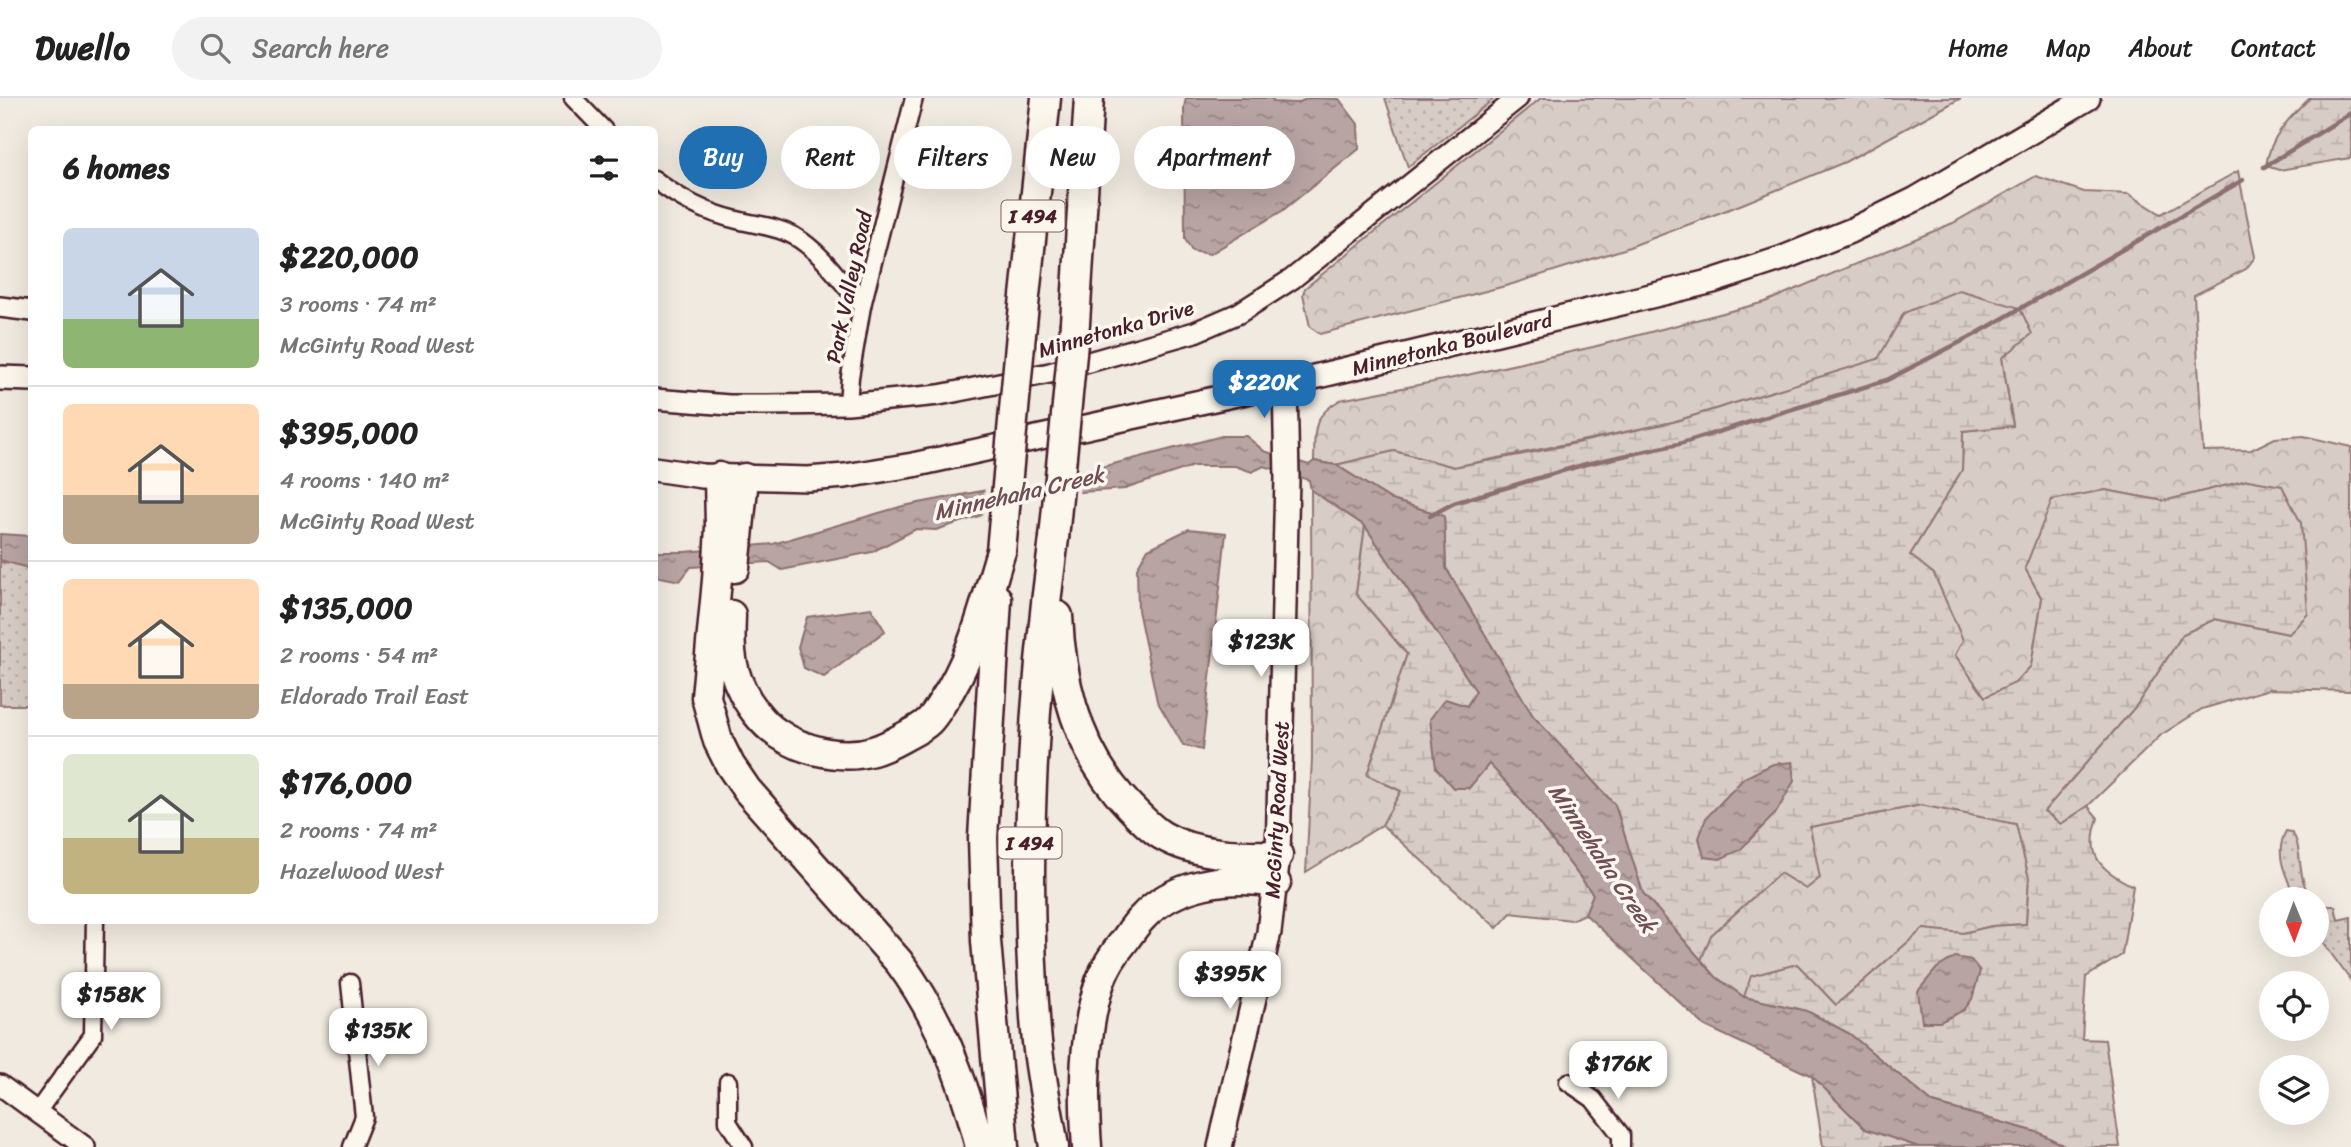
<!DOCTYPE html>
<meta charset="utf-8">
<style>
:root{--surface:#fff;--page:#f2f2f2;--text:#222;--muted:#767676;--line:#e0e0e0;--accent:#1f6fb2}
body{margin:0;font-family:Sriracha,sans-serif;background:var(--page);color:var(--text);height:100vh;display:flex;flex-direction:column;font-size:26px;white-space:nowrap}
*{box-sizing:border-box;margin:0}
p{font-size:23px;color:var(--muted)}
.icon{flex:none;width:38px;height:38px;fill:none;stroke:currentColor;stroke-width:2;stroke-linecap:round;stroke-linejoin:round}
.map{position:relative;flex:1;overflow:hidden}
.panel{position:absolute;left:28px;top:28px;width:630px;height:798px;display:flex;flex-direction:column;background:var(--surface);border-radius:10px;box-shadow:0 7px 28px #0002}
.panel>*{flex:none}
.guide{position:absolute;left:679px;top:28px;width:665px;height:63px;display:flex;gap:14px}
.needle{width:46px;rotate:179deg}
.tools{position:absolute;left:2259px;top:789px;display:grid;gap:14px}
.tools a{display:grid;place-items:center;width:70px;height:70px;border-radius:50%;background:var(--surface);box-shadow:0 7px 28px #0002;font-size:35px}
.price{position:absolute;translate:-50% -60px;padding:0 16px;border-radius:14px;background:#fff;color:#222;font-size:23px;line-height:46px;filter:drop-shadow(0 2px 4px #0008)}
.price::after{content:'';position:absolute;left:50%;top:42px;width:21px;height:16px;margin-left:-10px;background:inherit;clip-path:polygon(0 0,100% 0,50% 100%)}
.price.current{background:var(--accent);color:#fff}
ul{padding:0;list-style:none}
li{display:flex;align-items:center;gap:21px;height:175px;padding:0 35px}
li+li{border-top:2px solid var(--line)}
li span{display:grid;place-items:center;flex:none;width:196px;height:140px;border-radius:10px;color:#555}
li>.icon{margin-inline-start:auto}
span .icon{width:84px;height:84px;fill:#fffc;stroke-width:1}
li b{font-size:30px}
h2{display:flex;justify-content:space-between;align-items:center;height:84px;padding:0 35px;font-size:30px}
.chip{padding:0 24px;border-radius:32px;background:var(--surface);box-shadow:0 7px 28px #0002;font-size:24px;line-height:63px}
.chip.current{background:var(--accent);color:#fff}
header{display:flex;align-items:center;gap:42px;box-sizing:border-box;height:98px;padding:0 35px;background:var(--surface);border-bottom:2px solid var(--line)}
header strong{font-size:33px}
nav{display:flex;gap:38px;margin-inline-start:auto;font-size:24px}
.search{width:490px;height:63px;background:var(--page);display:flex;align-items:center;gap:18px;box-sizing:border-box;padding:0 24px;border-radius:38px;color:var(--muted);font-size:26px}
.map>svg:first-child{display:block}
</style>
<header>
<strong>Dwello</strong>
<div class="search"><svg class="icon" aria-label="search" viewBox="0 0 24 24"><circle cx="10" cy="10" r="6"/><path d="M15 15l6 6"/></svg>Search here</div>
<nav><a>Home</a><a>Map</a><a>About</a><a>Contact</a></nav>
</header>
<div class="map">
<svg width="2351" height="1049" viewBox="0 0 2351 1049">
<defs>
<pattern id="forest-crowns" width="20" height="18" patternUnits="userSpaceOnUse" patternTransform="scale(1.75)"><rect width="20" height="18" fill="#d8ccc6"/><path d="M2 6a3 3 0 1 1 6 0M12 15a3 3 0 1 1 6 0" fill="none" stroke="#bbafaa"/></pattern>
<pattern id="wetland-marsh" width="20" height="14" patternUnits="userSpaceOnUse" patternTransform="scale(1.75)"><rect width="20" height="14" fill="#d8ccc6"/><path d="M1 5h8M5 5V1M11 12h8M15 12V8" fill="none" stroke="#bbafaa"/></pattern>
<pattern id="park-dots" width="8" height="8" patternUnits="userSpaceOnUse" patternTransform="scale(1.75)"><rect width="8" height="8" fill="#d8ccc6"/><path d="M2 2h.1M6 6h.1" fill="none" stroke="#bbafaa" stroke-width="1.8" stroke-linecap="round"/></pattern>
<pattern id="water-ripples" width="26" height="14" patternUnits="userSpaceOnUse" patternTransform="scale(1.75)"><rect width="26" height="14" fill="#b8a4a2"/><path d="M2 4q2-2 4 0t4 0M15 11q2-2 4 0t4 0" fill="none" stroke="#988584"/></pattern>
</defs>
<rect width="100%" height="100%" fill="#f0eae0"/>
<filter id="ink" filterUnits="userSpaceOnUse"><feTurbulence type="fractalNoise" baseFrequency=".0143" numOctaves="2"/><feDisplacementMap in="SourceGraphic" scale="14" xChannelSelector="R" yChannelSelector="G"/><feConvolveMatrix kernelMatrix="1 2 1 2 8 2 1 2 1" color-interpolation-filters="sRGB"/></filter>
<g filter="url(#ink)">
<g fill="url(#forest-crowns)" stroke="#917678" stroke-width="2">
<path d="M1541 0H1961L1845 64 1740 107 1624 151 1509 187 1320 236 1310 229 1303 196 1305 190Z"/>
<path d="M2238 73 2255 159 2246 171 2194 197 2203 353 2251 352 2275 340 2304 338 2351 349V593L2269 591 2202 611 2161 637 2088 708 2061 726 2044 713 2136 608 2183 536 2215 521 2288 536 2248 382 2164 403 2105 392 2025 470 2042 501 2031 568 2015 586 1985 599 1955 557 1910 457 1962 372 1963 333 2013 327 2002 260 1904 215 1879 261 1673 324 1454 369 1394 353 1336 367 1314 363C1315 332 1311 319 1340 302L1449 281 1593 249 1765 204 1953 125 2036 78 2084 94 2129 96 2161 116Z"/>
<path d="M1311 392 1365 428 1356 496 1407 556 1367 677 1401 693 1382 727 1306 774 1312 661Z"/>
<path d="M1921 707 2016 726 2029 780 2026 826 1992 828 1963 835 1923 831 1836 907 1797 866 1752 878 1744 899 1716 879 1701 862 1711 837 1780 775 1806 790 1810 729Z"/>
</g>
<g fill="url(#wetland-marsh)" stroke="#917678" stroke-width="2">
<path d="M2310 0H2351V60L2279 72 2266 68C2270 38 2289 20 2310 0Z"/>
<path d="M1959 192 2020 210 2032 236 2002 260 2013 328 1963 333 1962 372 1910 457 1934 476 1963 542 1955 557 1985 599 2015 585 2031 568 2042 501 2025 470 2052 402 2105 392 2164 403 2248 382 2282 388 2301 425 2308 516 2289 536 2215 521 2183 536 2136 608 2044 713 2061 726 2088 708 2098 720C2085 758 2100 772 2133 788L2122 857 2086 879 2082 941 2105 942 2120 1049H2066L2040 1035 1933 1005 1850 936 1807 913 1744 899 1751 878 1797 866 1836 907 1923 831 1963 835 1992 828 2026 826 2029 780 2016 726 1921 707 1810 729 1820 780 1806 791 1780 775 1711 837 1701 862 1643 795 1615 707 1533 618 1446 470 1444 418 1392 402 1336 367 1394 353 1454 369 1535 354 1673 324 1878 261 1904 215Z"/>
<path d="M1365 428 1476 593 1467 608 1469 690 1489 665 1511 689 1593 796 1585 816 1571 822 1511 815 1497 830 1382 727 1401 693 1367 677 1407 556 1356 496Z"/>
<path d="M1812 978 1865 1031 1919 1049H1823Z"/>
</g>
<g fill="url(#park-dots)" stroke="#917678" stroke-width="2">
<path d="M1385 0H1495L1408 69Z"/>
<path d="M0 464 31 466V607H0Z"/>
<path d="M2286 733 2291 734C2304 745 2295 784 2313 801H2296C2287 780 2273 756 2286 733Z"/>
<path d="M2317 804 2326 808H2335L2338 822 2351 819V883L2317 836Z"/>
</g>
<g fill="url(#water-ripples)" stroke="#8c6f72" stroke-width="2">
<path d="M1186 0H1271L1274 4 1297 5 1309 0 1339 1 1358 26 1359 51 1282 113 1210 156 1192 153 1185 141 1184 9Z"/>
<path d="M1222 338H1246L1264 353 1309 367 1314 363 1336 367 1392 402 1444 418 1446 470 1533 618 1615 707 1643 795 1716 879 1744 899 1807 913 1850 936 1933 1005 2040 1035 2066 1049H1919L1865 1031 1812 978 1705 928 1585 816 1593 796 1511 689 1489 666 1469 690H1453L1436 670 1430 621 1445 601 1467 608 1476 593 1365 428 1311 392 1309 382 1264 368 1252 374 1235 368H1193L1125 391 1080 394 982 417 936 432 916 431 872 454 782 472 769 464 691 469 680 483 655 478V454H685L773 446 903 408 1082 374Z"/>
<path d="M1189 431 1226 435 1202 652 1183 647 1157 603 1138 512 1137 470 1148 451Z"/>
<path d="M0 436 31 438V471L0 462Z"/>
<path d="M871 510 885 533 824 579 804 570 798 549 807 519Z"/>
<path d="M1792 664 1794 683 1776 715 1740 752 1720 761 1704 759 1699 740 1706 720 1744 680 1773 666Z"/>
<path d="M1955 859 1971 862 1980 873 1972 901 1964 912 1940 924H1922L1918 893 1937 870Z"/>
</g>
<path fill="#f0eae0" d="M1081 371 1079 398 982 421 985 389Z"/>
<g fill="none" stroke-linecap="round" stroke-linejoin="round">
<g stroke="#8c6f72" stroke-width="4.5">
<path d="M2264 69 2351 15"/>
<path d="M1430 418 1454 405 1586 366 1679 346 1887 282 1976 236 2243 82"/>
</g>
<g stroke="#4a1f2b" stroke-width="21">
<g id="minor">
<path d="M573 0 604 32"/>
<path d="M654 81C678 100 707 115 737 122 756 127 776 128 794 138 822 154 841 184 862 208"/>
<path d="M848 306 850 279 862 208 914 0"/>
<path d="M350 885 364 1019 352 1049"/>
<path d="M728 984V1024L744 1049"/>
<path d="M1568 984 1593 1001 1621 1037V1049"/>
<path d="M37 1014 93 937 95 822"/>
</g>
</g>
<g stroke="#4a1f2b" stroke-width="24">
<g id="tertiary">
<path d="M0 209 32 213"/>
<path d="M654 301 729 307H767L848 306 939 297 1050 275 1195 234 1239 215 1292 181 1518 0"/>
<path d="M0 987 85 1049"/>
</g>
</g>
<g stroke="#4a1f2b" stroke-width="28">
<g id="secondary">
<path d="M0 280 32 281"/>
<path d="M654 371 702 378 808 381 845 378 913 367 1310 280 1713 183 1783 160 1850 133 1916 101 2088 0"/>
<path d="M1220 1049 1269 834 1278 757 1287 380 1285 285"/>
</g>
</g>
<g stroke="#4a1f2b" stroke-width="33">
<g id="motorway">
<path d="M1075 225 1089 0"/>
<path d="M1021 236 1046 0"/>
<path d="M719 379 720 429 717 482 706 599 718 643 730 667 747 692 899 864C940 919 964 982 980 1049"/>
<path d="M735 470 744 380"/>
<path d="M997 501 983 740 986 843 1004 1049"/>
<path d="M731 517C730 543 729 566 741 590 748 606 762 625 777 635 803 653 842 662 873 653 883 650 893 645 902 640 911 635 922 630 929 623 934 618 938 611 942 605 973 560 985 505 1001 453"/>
<path d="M1058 518C1061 589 1079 657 1130 709 1140 719 1151 731 1163 738 1196 757 1241 758 1278 757"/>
<path d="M1054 1049C1048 1011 1039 972 1036 933 1023 769 1032 603 1054 440"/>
<path d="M1087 1049C1083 995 1083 936 1100 884 1105 869 1115 854 1125 842 1130 835 1135 827 1141 821 1173 785 1230 777 1276 785"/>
</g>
</g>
<use href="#minor" stroke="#fbf7ec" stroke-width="16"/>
<use href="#tertiary" stroke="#fbf7ec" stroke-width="19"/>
<use href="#secondary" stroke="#fbf7ec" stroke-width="23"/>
<use href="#motorway" stroke="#fbf7ec" stroke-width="28"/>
<g stroke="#4a1f2b" stroke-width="33" stroke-linecap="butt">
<g id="motorway-bridge">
<path d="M1054 440 1075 225"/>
<path d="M1001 453 1021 236"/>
</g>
</g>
<use href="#motorway-bridge" stroke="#fbf7ec" stroke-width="28"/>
</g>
</g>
<g text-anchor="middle" stroke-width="7" stroke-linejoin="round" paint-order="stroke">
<g fill="#fbf7ec" stroke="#7f6065" stroke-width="2">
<rect x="1001.5" y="102.5" width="63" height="31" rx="5"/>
<rect x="998.5" y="729.5" width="63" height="31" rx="5"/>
</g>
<g font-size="19" font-weight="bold" fill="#4a1f2b">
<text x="1033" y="125">I 494</text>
<text x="1030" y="752">I 494</text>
</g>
<g font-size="21" fill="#4a1f2b" stroke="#fbf7ec">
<text transform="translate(849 189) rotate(-78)" y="7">Park Valley Road</text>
<text transform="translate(1116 231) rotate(-16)" y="7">Minnetonka Drive</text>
<text transform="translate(1452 246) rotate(-14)" y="7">Minnetonka Boulevard</text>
<text transform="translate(1277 712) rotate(-87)" y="7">McGinty Road West</text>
</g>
<g font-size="23" font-style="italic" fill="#704e55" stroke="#fbf7ec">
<text transform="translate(1019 395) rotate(-13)" y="8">Minnehaha Creek</text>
<text transform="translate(1603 760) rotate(56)" y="8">Minnehaha Creek</text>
</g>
</g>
</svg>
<div class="tools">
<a><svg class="needle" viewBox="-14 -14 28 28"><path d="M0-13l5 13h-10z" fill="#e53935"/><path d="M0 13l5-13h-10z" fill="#767676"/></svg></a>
<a><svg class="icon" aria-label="locate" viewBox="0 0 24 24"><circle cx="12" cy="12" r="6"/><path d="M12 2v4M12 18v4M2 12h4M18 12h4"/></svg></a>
<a><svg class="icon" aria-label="layers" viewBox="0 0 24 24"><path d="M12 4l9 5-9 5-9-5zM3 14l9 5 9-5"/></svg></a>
</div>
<b class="price current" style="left:1264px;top:322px">$220K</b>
<b class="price" style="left:1261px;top:581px">$123K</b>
<b class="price" style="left:1230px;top:913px">$395K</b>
<b class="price" style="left:111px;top:934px">$158K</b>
<b class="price" style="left:378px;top:970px">$135K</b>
<b class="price" style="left:1618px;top:1003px">$176K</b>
<div class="guide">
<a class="chip current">Buy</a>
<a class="chip">Rent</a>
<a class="chip">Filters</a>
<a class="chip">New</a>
<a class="chip">Apartment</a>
</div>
<section class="panel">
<h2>6 homes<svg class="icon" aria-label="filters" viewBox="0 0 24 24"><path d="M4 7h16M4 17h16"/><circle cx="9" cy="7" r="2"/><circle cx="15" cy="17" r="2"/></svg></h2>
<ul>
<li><span style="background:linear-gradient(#c9d6e8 65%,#8fb573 0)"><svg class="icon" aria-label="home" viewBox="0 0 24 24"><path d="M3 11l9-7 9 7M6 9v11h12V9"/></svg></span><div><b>$220,000</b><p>3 rooms · 74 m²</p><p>McGinty Road West</p></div></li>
<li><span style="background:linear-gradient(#ffd9b3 65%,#b9a48a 0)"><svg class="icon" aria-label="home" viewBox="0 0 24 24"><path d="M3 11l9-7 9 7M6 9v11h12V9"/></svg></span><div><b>$395,000</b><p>4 rooms · 140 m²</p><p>McGinty Road West</p></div></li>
<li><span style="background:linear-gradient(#ffd9b3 75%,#b9a48a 0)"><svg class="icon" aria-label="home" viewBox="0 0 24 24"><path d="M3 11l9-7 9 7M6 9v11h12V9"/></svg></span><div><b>$135,000</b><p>2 rooms · 54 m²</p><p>Eldorado Trail East</p></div></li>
<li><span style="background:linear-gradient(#dfe7d0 60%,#c2b280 0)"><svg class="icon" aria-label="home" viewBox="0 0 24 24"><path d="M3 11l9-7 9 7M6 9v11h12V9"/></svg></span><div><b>$176,000</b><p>2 rooms · 74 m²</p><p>Hazelwood West</p></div></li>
</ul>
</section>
</div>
